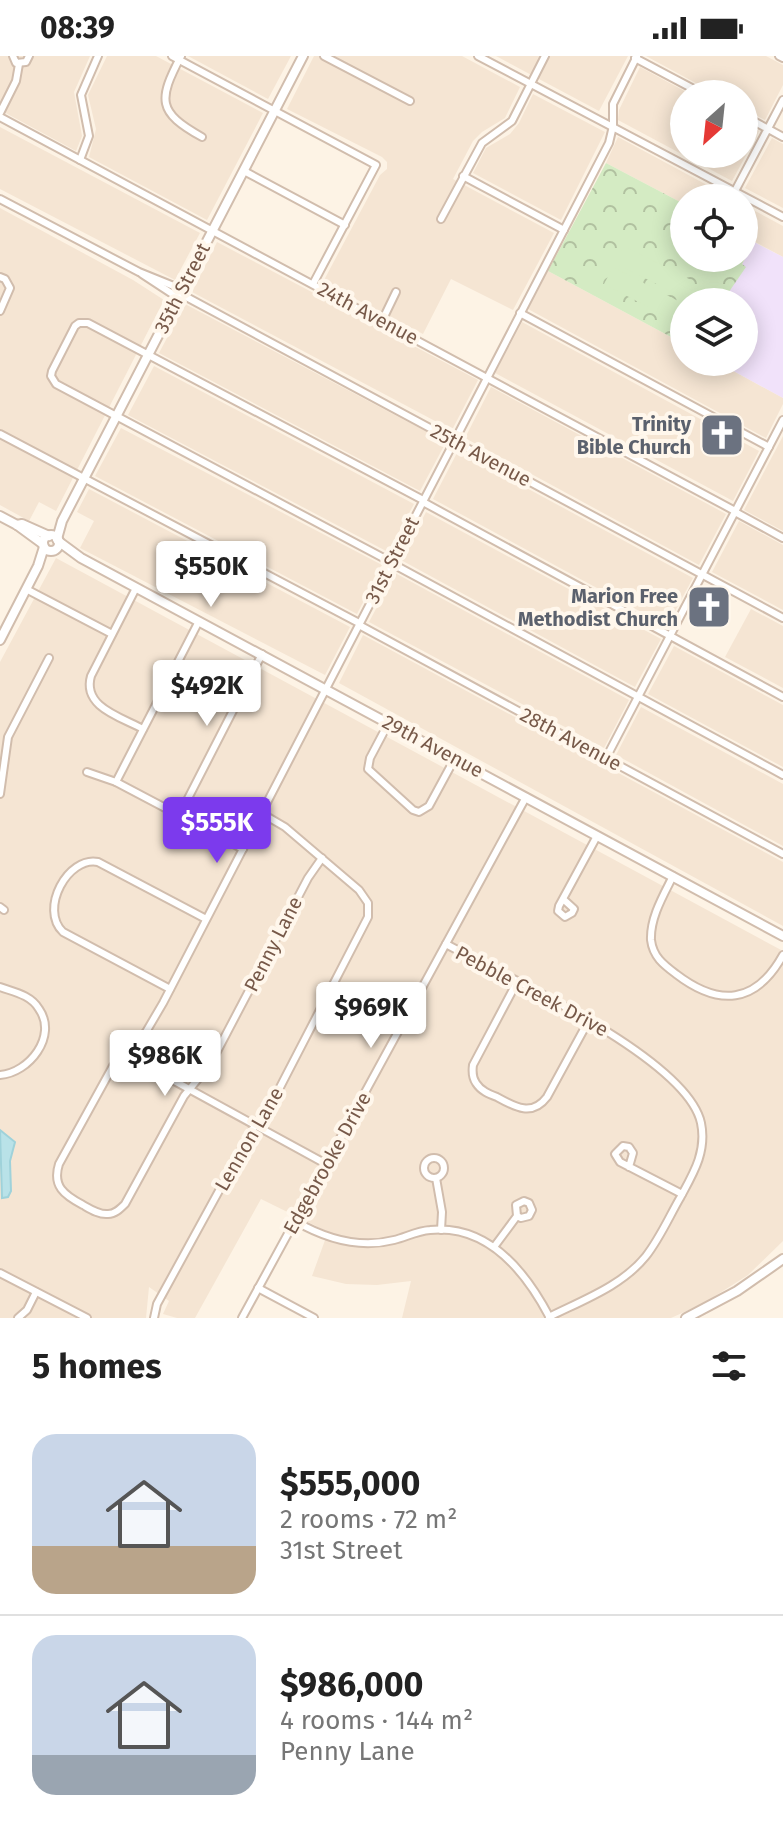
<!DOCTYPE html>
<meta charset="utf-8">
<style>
:root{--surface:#fff;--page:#f2f2f2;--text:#222;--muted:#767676;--line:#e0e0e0;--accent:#7c3aed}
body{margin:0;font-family:"Fira Sans",sans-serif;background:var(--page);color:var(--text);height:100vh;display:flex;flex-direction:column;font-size:30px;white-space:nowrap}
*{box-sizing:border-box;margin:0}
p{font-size:26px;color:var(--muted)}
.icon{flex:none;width:44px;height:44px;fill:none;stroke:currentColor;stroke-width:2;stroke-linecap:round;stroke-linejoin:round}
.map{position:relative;height:1262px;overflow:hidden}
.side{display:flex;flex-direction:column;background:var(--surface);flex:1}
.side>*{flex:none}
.needle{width:52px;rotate:207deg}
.buttons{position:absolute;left:670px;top:24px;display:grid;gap:16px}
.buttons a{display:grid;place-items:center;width:88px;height:88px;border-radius:50%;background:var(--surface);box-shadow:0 4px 20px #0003;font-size:40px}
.price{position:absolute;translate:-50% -68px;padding:0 18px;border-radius:8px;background:#fff;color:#222;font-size:26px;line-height:52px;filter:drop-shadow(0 2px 4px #0008)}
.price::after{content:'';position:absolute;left:50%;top:48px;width:24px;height:18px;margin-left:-12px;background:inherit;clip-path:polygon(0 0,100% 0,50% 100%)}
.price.active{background:var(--accent);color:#fff}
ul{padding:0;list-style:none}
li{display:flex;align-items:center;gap:24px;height:200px;padding:0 32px}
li+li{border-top:2px solid var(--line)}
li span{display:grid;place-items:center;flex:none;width:224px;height:160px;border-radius:24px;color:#555}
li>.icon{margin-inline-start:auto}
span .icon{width:96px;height:96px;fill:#fffc;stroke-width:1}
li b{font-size:34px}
h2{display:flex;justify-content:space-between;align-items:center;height:96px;padding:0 32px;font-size:34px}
.status{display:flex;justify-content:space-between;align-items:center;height:56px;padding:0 40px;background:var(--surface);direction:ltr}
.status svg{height:22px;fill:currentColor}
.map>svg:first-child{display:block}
</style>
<div class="status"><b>08:39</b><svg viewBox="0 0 49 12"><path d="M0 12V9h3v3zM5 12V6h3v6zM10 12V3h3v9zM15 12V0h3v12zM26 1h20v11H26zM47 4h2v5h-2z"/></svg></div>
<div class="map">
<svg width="783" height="1262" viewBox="0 0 783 1262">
<defs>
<pattern id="forest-crowns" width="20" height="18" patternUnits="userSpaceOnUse" patternTransform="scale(2)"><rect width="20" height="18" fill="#d4ebc3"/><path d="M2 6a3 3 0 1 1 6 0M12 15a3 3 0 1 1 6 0" fill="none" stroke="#b1c1a0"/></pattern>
</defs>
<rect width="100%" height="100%" fill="#fdf3e5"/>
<g fill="#f5e5d3">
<path d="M0 0H90L74 36 82 80 76 95 0 54Z"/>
<path d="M107 0H156L263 57 207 164 89 101 96 73 88 39Z"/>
<path d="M188 0H291L268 43Z"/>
<path d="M314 0H462L520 31 505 62 482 76 473 85 453 123 554 177 513 254 451 223 423 278 323 226 380 119 387 113V106L382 101 287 53Z"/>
<path d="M496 0H628L599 55Z"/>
<path d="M646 0H766L783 9V29L765 64 744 53V38H716Z"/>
<path d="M640 11 690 38H684V98H744V67L759 75 732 125 618 64 619 54Z"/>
<path d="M533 38 605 76 561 164 473 117 486 92 510 78 519 67Z"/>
<path d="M0 71 200 177 175 224 0 133Z"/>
<path d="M618 81 731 142H684V148L606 107Z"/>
<path d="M772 82 783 88V152L745 132Z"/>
<path d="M744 149 783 170V201L744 180Z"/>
<path d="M0 152 133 224 164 244 56 455 39 446 29 465 0 449Z"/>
<path d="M217 186 478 324 452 374 192 236Z"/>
<path d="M548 215 684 288V306H717L783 342V348L766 382 528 253Z"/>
<path d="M185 248 446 386 420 435 159 297Z"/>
<path d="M522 266 759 395 733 445 495 317Z"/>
<path d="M154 310 414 448 388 496 128 359Z"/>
<path d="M491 331 726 458 699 509 465 382Z"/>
<path d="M121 372 382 509 357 558 95 420Z"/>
<path d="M783 380V475L744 454Z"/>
<path d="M458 395 693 522 667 570 433 443Z"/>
<path d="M89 433 350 571 325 619 80 492 94 465 77 456Z"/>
<path d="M426 456 661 583 635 631 401 504Z"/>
<path d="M739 465 783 489V554L712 516Z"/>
<path d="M56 502 783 895V1185L748 1219 704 1247 671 1262H402L411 1225 377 1229 346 1228 312 1220 328 1176 261 1143 195 1262H177L163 1258 169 1245 149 1231 146 1262H0V606Z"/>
<path d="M395 517 629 644 604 692 369 566Z"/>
<path d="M751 553 783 570V632L725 601Z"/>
<path d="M363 579 783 806V870L339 627Z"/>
<path d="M674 590 783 649V711L648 638Z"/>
<path d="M641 651 783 728V790L616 699Z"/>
</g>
<path fill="#f1e2fa" d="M754 186 783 201V342L717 306H744V246H722Z"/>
<path fill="url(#forest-crowns)" d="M606 107 684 148V202H744V180L754 186 742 208 746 211 722 246H684V288L548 215Z"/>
<g fill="#d4ebc3">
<path d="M624 190 693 225 684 242 615 207Z"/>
<path d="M613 211 682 247 673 264 604 228Z"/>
</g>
<path fill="#b9e2e8" stroke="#9fd2da" stroke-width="2" d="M0 1074 15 1086 10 1105 11 1135 8 1141 2 1142Z"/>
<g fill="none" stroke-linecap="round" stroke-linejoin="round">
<g stroke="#d1bdad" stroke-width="10">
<g id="minor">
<path d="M13 0 16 7 26 6 29 0"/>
<path d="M172 0 376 109 313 228"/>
<path d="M181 0C158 44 157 56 202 81"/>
<path d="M324 0 410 45"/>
<path d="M478 0 783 161"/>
<path d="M779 0 783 2"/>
<path d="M635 2 703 38"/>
<path d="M0 57 16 25 19 8"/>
<path d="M744 60 783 81"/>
<path d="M0 61 735 455"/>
<path d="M80 104 89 80 81 39 98 0"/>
<path d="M244 115 345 169"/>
<path d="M463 120 564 174"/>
<path d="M735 135 783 44"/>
<path d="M0 143 139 216 181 233"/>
<path d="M441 163 482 87 512 65 545 0"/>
<path d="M142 218 177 241"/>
<path d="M0 221 5 223 10 232 0 255"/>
<path d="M179 237 783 562"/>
<path d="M520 257 769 391"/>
<path d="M382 265 396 236"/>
<path d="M0 378 359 567"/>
<path d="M423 446 783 641"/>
<path d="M735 456 783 482"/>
<path d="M391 506 56 328 51 320 52 315 75 270 79 267H88L423 444"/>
<path d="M391 507 783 719"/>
<path d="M136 532 91 620C82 651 121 661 143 673"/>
<path d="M26 533 112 578"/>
<path d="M359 569 783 798"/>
<path d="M389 666 370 702 368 713 413 754 419 756 429 750 455 702"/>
<path d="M606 702 783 364"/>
<path d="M87 716 116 726 243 793"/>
<path d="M116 726 199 565"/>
<path d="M0 738 8 681 49 602"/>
<path d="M179 760 262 598"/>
<path d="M322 802 308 822 211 1007 184 1040 125 1148C120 1153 115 1158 108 1158 99 1159 90 1153 83 1149 64 1139 52 1130 59 1108L113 1010 146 976 163 947 609 87 613 70V48L637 0"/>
<path d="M673 820C663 840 650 862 651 884 653 901 664 909 676 918 719 951 756 948 783 899"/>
<path d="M563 843 574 853 572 857 565 861 558 855 559 850 597 780"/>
<path d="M0 851 4 854"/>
<path d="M446 888C504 920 687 1002 701 1067 707 1096 693 1118 680 1142 669 1161 660 1182 646 1200 622 1230 583 1244 549 1261"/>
<path d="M517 926 473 1009C472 1016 472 1021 476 1027 481 1035 489 1038 497 1041 515 1051 532 1061 547 1041L589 964"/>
<path d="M0 931C14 936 31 939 39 953 58 980 29 1017 0 1019"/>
<path d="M170 933 63 876C39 853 68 800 98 806L206 863"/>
<path d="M125 998 326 1108"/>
<circle cx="434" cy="1112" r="10"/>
<path d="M629 1111 633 1097 629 1091 623 1090 615 1098 620 1106 682 1138"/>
<path d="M436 1122 442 1156 441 1174"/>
<path d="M295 1165C326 1183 359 1193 394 1184 406 1181 417 1175 430 1174 488 1168 526 1216 550 1262"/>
<path d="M494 1191 517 1160 521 1162 529 1160 532 1154 529 1147 524 1145 516 1149 517 1160"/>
<path d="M0 1217 87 1262"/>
<path d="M258 1232 314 1262"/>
<path d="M18 1262 27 1254 36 1236"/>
<path d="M154 1262 157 1248 255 1069 276 1039 368 861V847L359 834 285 771 261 757"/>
<path d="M242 1262 526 741"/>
</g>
</g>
<g stroke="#d1bdad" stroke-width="12">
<g id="tertiary">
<path d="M0 460 17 469 43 488"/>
<path d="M17 469 22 468 49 480"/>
<circle cx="51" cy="487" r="8"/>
<path d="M57 483 62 465 303 0"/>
<path d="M58 485 81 502 783 880"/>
<path d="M0 584 38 510 44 491"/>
<path d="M686 1262 737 1235 783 1203"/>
</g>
</g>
<use href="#minor" stroke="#fff" stroke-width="6"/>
<use href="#tertiary" stroke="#fff" stroke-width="8"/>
</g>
<defs>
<g id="church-square" transform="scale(2.3)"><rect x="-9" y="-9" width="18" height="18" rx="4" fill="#6b7280" stroke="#fff7ec"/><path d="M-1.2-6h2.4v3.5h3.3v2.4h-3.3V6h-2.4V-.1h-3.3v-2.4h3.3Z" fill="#fff"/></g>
</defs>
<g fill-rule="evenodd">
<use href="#church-square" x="722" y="379"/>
<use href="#church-square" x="709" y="551"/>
</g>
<g text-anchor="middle" stroke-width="8" stroke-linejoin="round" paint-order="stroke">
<g font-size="20" fill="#775949" stroke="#fff7ec">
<text transform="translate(182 232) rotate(-63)" y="7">35th Street</text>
<text transform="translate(368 257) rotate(28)" y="7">24th Avenue</text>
<text transform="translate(481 399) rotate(28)" y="7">25th Avenue</text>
<text transform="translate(392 504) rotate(-63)" y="7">31st Street</text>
<text transform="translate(571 683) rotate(28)" y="7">28th Avenue</text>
<text transform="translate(433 690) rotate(28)" y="7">29th Avenue</text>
<text transform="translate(273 888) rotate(-63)" y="7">Penny Lane</text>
<text transform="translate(532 935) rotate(28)" y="7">Pebble Creek Drive</text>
<text transform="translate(249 1083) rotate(-60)" y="7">Lennon Lane</text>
<text transform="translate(327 1107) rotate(-61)" y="7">Edgebrooke Drive</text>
</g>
<g font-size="20" font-weight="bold" fill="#5b616d" stroke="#fff7ec" text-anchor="end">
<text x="691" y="375">Trinity<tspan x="691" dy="23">Bible Church</tspan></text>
<text x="678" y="547">Marion Free<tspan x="678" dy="23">Methodist Church</tspan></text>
</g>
</g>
</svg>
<div class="buttons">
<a><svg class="needle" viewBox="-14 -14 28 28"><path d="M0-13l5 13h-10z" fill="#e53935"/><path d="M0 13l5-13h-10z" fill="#767676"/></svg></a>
<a><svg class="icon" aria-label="locate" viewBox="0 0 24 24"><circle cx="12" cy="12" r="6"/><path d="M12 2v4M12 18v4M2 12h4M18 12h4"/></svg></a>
<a><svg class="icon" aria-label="layers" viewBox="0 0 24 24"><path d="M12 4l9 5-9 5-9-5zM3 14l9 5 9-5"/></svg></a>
</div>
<b class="price" style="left:211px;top:553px">$550K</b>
<b class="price" style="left:207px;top:672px">$492K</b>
<b class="price active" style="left:217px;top:809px">$555K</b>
<b class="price" style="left:371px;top:994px">$969K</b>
<b class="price" style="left:165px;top:1042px">$986K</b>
</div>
<section class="side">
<h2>5 homes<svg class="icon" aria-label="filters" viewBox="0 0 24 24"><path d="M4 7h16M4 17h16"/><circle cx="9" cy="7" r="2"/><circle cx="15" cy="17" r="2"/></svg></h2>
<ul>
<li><span style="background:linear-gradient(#c9d6e8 70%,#b9a48a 0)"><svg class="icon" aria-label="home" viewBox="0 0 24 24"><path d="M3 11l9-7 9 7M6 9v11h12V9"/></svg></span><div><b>$555,000</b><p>2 rooms · 72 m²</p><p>31st Street</p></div></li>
<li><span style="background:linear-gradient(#c9d6e8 75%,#9aa5b1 0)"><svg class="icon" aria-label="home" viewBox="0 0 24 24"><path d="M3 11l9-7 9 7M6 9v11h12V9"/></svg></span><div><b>$986,000</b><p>4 rooms · 144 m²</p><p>Penny Lane</p></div></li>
</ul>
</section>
